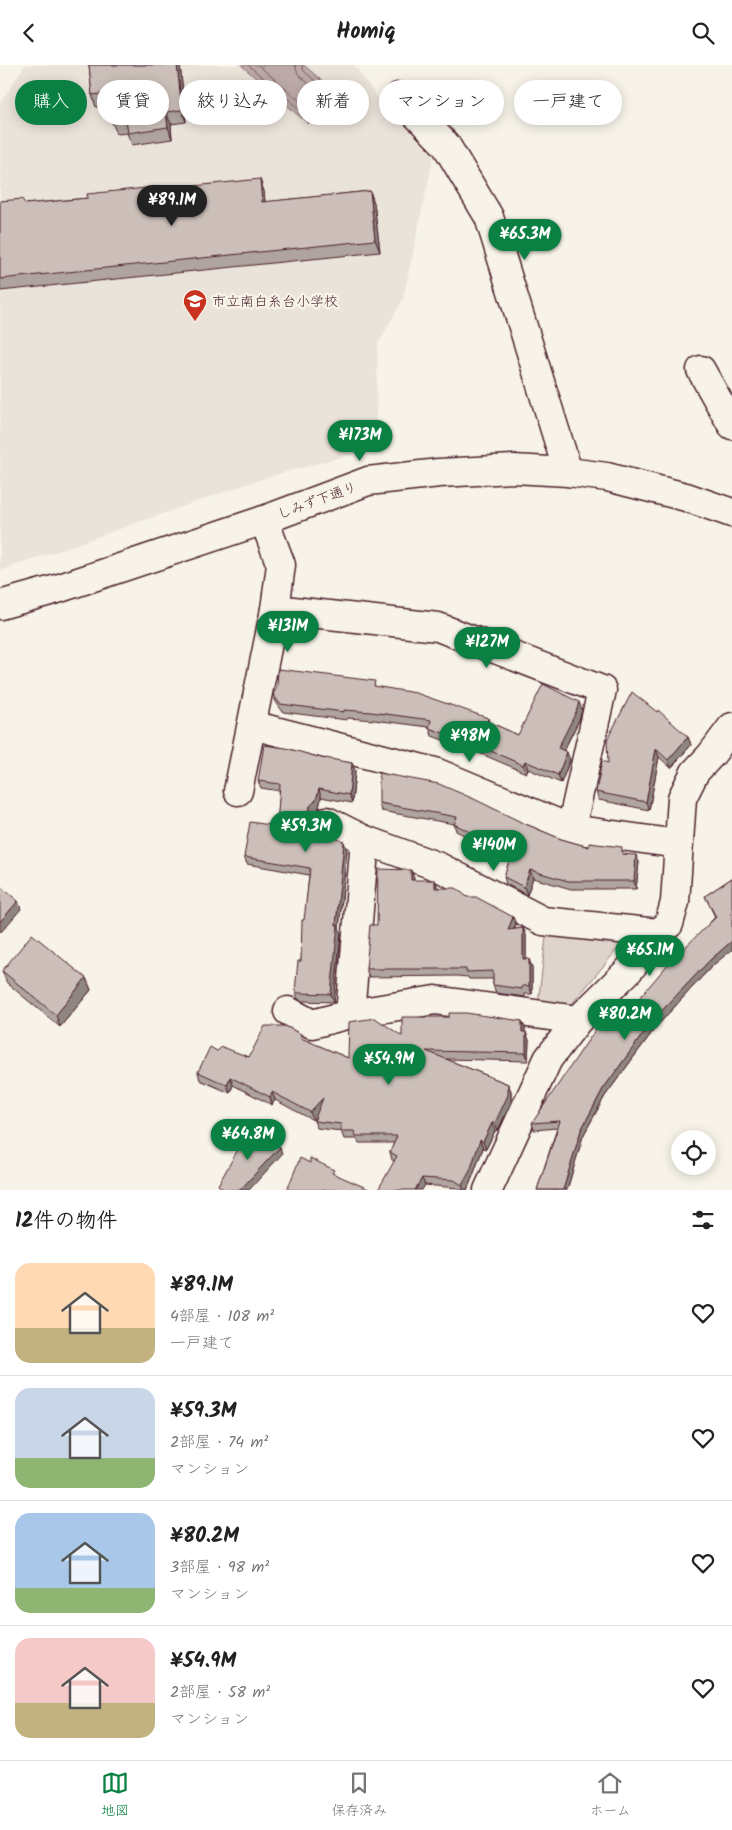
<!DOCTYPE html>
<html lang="ja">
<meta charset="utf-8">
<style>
:root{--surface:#fff;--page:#f6f6f6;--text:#222;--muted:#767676;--line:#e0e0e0;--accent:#0b8043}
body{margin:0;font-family:Kalam,"Klee One",sans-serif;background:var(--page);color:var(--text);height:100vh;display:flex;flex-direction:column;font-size:19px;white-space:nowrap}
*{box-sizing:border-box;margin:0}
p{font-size:16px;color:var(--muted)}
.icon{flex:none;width:28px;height:28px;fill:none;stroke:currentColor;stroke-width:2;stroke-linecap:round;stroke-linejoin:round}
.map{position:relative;height:1125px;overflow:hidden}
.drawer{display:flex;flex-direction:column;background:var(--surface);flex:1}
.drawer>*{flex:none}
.guide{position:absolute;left:15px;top:15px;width:702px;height:45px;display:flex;gap:10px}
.controls{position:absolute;left:671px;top:1065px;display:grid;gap:10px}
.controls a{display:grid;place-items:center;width:45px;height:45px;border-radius:50%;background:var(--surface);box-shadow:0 2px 12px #0003;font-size:25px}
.price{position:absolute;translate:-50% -42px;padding:0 11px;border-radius:18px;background:var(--accent);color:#fff;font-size:16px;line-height:32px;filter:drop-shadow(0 1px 2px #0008)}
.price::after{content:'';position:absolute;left:50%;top:30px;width:15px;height:11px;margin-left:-8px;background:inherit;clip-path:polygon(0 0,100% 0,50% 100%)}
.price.on{background:#222;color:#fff}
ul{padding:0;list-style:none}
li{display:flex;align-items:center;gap:15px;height:125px;padding:0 15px}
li+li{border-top:1px solid var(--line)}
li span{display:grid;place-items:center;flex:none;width:140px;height:100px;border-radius:15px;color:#555}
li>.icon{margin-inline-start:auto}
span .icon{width:60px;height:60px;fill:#fffc;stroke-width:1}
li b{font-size:21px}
h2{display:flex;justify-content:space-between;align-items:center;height:60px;padding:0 15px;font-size:21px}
.tag{padding:0 18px;border-radius:22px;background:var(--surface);box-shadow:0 2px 12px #0003;font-size:18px;line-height:45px}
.tag.on{background:var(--accent);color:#fff}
header{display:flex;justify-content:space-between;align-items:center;height:65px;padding:0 15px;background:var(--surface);font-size:22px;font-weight:700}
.menu{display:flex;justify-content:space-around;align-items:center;height:70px;border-top:1px solid var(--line);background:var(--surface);font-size:14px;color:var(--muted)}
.menu a{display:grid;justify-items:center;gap:2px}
.menu .on{color:var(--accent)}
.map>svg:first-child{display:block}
</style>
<header><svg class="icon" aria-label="back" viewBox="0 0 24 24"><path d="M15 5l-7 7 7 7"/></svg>Homiq<svg class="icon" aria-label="search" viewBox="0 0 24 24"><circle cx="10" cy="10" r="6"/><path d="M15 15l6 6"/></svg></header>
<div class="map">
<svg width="732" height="1125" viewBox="0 0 732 1125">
<rect width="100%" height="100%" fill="#f7f3e8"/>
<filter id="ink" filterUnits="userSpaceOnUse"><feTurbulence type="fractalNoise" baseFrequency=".02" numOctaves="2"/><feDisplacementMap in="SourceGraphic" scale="10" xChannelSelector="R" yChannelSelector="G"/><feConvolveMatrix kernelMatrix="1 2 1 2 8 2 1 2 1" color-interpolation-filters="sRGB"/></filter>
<g filter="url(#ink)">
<path fill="#eae3da" d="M25 0H354L383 40 435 85 403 234 378 279 375 383 264 413 0 506V38Z"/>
<path fill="#ded4cc" stroke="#947a7c" d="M547 864 625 875 566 946 538 939Z"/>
<path fill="#bcaaa7" stroke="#8e7275" d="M241 0H304L336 28 308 59Z"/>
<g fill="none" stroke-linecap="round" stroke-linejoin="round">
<g stroke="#78575d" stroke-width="1">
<path d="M248 0 308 51 328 28 303 5 302 0"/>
<path d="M258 0 307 42 319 28 298 9 295 0"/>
</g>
<g stroke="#4a1f2b" stroke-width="31">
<g id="minor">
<path d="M399 32 446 80 489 152 568 407"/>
<path d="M701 305 732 360"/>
<path d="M0 540 57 524 264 455 368 416 439 408 513 404 568 407 607 412 686 432 732 448"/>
<path d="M275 544 438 562 602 625 571 764"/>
<path d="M252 660 435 707 571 764 678 779"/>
<path d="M238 726 275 544 281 500 264 455"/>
<path d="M327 756 365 775 439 802 543 856 658 868"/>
<path d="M288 946 312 959 350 949 435 935 578 955"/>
<path d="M350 949 365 775"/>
<path d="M488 1125 548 994 578 955 629 905 658 868 669 859 675 837 682 733 695 707 711 690 732 662"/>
</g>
</g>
<use href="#minor" stroke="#f7f3e8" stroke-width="28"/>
</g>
<g fill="#afa49f" stroke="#4a1f2b">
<path d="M89 0H180L186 57 171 59 172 74 132 80 127 68 117 69 112 57 111 41 96 42 92 30Z"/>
<path d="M157 125 264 126 265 137 370 126 374 138 380 187 0 226V136L25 139 88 133Z"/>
<path d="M377 622 488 653 489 657 518 670 582 645 579 655 564 685 570 695 561 718 528 704 526 708 479 688 432 671 429 662 374 655 347 653V655L283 647 276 637 273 629Z"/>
<path d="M688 672 691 680 671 703 659 692 649 745 599 735 596 727 608 698Z"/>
<path d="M325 694 352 698 355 706 352 738 321 732 319 743 313 749 311 756 314 762 347 785 339 863 341 868 334 937 302 936 298 934 295 926 301 896 309 810 247 799 244 792 277 761 280 726 261 723 258 716Z"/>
<path d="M379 738 521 757 561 774 589 782 624 789 639 797 636 824H571L533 813 527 830 506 819 504 812 510 793 456 766 454 759 381 746Z"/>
<path d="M411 805 414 815 467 832 516 859 514 864 523 863 526 870V894L532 902V929H525V932L496 928 493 920V914H469L468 912 457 911 369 912 366 904 377 860Z"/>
<path d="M732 813 712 901 656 962 605 1031 583 1071 567 1125H537L557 1063 534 1065 532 1058 617 959 715 852 705 831Z"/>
<path d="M2 906 86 913 91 925 60 962 7 918Z"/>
<path d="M522 956 525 963V967L529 975 528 996 446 994 508 1019 511 1026V1038L498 1065 495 1066 486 1084 483 1083 472 1113 467 1125H460L457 1123 425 1120 392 1095 390 1087 394 1078H359L357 1074H344L341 1066 317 1063 314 1056 316 1052 313 1055 275 1035 272 1040 233 1020 230 1028 200 1015 198 1007 217 986 249 992 303 974 348 993 402 971Z"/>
</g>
<g fill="#8f8682" stroke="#4a1f2b">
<path d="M177 0H180L186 57 182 45Z"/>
<path d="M166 47 171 59 172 74 168 62Z"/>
<path d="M260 114 264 126 266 149 262 137Z"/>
<path d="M370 126 374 138 380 187 375 175Z"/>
<path d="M579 637 582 645 579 655 561 691 558 683Z"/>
<path d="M688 672 691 680 671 703 668 695Z"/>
<path d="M656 684 659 692 649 745 646 737Z"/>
<path d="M567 687 570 695 561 718 558 710Z"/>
<path d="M525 696 528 704 526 708 523 700Z"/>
<path d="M352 698 355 706 352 738 349 730Z"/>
<path d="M319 724 321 732 319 743 313 749 311 756 309 749 310 741Z"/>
<path d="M344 777 347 785 339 863 341 868 334 937 331 929 336 860Z"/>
<path d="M636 790 639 797 636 824 634 816Z"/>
<path d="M411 805 414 813V822L411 815Z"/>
<path d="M530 805 533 813 527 830 524 822Z"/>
<path d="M435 815 438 822V831L435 823Z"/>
<path d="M18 836 21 844 1 867 0 864V857Z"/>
<path d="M513 852 516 859 511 873 508 865Z"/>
<path d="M523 863 526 870V902L523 894Z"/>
<path d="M732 876V885L712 901 656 962 605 1031 583 1071 567 1125H563L581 1065 603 1024 653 955 710 895Z"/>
<path d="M529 894 532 902V929L529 921Z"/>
<path d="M86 913 91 925 60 962 56 950Z"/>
<path d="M522 956 525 963V975L522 967Z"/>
<path d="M526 967 529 975 528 996 526 988Z"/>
<path d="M230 1012 233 1020 230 1028 227 1020Z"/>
<path d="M508 1019 511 1026V1038L498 1065 495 1058Z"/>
<path d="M272 1027 275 1035 272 1040 270 1032Z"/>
<path d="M323 1033 326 1040 313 1055 310 1047Z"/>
<path d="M492 1058 495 1066 486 1084 483 1077Z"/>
<path d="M480 1075 483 1083 472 1113 467 1125H464L462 1120Z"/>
<path d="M280 1082 282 1089 249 1125H240Z"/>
<path d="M422 1113 425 1120 422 1125H415Z"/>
</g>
<g fill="#ccbfb9" stroke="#4a1f2b">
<path d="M89 0H177L182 45 166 47 168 62 128 68 126 55 112 57 109 28 92 30Z"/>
<path d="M260 114 262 137 370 126 375 175 0 214V136L22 134 25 139 88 133 87 129 156 122V125Z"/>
<path d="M278 604 375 616 374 621 416 628 488 653 487 656 518 670 543 619 579 637 576 647 558 683 567 687 558 710 525 696 523 700 477 680 429 663 431 655 371 647 344 645V647L280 639 273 629 277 622Z"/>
<path d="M632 627 657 647 658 645 688 672 668 695 656 684 646 737 596 727 602 696 608 698 607 675Z"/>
<path d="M264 680 286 683 325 694V693L352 698 349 730 319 724 316 735 310 741 309 749 312 758 311 761 344 777 336 860H338L331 929 299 928 295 926 298 896H301L302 855H304L310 803 244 792 250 757 277 761 280 719 258 716Z"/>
<path d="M379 708 439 719 474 734 521 757 561 774 589 782V778L622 782V789L636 790 634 816H568L530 805 524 822 504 812 512 787 454 759 457 752 379 738Z"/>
<path d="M378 804 411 805V815H435V823H456L467 832H476L513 852 508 865 523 863V894H529V921H522V924L493 920V906L466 907V904H366L370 860H377Z"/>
<path d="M732 813V876L710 895 653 955 603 1024 581 1065 563 1125H537L560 1056 532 1058 602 955 617 959 669 898 716 852 705 831Z"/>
<path d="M0 821 18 836 0 857Z"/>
<path d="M32 869 86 913 56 950 2 906Z"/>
<path d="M449 948H466L522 956V967H526V988L426 986 508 1019V1030L495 1058H492L483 1077 480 1075 470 1106 462 1120 454 1115 422 1113 415 1125H378L397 1091 390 1087 397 1071H356L354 1066H341V1059L314 1056 323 1033 310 1047 272 1027 270 1032 230 1012 227 1020 198 1007 210 982 217 986 222 982 249 992 265 961H285L301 969V973L348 993 349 957 375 953 402 971V952H449Z"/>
<path d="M249 1065 280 1082 240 1125H224L218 1120Z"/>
<path d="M300 1093 310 1098V1093L334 1105 332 1108 371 1125H287Z"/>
</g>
</g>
<defs>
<g id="school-pin" transform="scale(1.25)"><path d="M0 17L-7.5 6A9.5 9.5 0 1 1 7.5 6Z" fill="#c8321e" stroke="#f7f3e8"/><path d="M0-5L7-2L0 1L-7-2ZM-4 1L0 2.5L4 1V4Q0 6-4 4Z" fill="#fff"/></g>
</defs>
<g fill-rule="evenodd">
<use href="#school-pin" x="195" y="236"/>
</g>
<g text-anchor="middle" stroke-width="5" stroke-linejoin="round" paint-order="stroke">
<g font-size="14" fill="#4a1f2b" stroke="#f7f3e8" text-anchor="start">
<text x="212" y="241">市立南白糸台小学校</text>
</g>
<g font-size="14" fill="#4a1f2b" stroke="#f7f3e8">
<text transform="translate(317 435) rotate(-20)" y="5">しみず下通り</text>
</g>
</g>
</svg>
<div class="controls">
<a><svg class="icon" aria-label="locate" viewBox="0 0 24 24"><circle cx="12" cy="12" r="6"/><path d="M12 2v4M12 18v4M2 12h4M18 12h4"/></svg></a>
</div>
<b class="price on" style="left:172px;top:162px">¥89.1M</b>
<b class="price" style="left:525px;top:196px">¥65.3M</b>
<b class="price" style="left:360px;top:397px">¥173M</b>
<b class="price" style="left:288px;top:588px">¥131M</b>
<b class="price" style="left:487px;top:604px">¥127M</b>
<b class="price" style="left:470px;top:698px">¥98M</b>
<b class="price" style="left:306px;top:788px">¥59.3M</b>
<b class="price" style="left:494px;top:807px">¥140M</b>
<b class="price" style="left:650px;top:912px">¥65.1M</b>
<b class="price" style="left:625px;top:976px">¥80.2M</b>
<b class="price" style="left:389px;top:1021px">¥54.9M</b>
<b class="price" style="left:248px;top:1096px">¥64.8M</b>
<div class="guide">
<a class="tag on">購入</a>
<a class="tag">賃貸</a>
<a class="tag">絞り込み</a>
<a class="tag">新着</a>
<a class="tag">マンション</a>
<a class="tag">一戸建て</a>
</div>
</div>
<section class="drawer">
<h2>12件の物件<svg class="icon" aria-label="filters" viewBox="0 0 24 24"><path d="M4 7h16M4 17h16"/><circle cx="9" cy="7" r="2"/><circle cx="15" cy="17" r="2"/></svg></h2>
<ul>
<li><span style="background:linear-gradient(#ffd9b3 65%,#c2b280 0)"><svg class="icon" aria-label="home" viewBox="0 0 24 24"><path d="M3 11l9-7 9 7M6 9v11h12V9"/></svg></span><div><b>¥89.1M</b><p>4部屋 · 108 m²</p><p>一戸建て</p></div><svg class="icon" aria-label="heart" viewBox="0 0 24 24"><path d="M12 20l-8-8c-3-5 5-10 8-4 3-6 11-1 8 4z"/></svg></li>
<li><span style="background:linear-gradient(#c9d6e8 70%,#8fb573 0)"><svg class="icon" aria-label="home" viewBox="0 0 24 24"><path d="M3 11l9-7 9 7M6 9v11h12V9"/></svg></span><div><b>¥59.3M</b><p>2部屋 · 74 m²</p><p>マンション</p></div><svg class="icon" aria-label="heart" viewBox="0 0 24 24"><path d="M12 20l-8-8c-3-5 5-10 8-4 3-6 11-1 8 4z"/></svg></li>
<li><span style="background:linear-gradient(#a9c7e8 75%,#8fb573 0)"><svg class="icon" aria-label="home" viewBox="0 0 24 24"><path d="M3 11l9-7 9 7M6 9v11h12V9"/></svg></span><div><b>¥80.2M</b><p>3部屋 · 98 m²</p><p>マンション</p></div><svg class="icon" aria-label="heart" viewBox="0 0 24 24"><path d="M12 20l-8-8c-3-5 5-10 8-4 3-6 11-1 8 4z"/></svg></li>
<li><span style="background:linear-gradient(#f6c9c9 65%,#c2b280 0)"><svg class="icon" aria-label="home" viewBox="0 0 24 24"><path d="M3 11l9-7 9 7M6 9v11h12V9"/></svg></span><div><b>¥54.9M</b><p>2部屋 · 58 m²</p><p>マンション</p></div><svg class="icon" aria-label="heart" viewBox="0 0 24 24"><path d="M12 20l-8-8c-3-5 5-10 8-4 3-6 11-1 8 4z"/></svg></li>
</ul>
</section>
<nav class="menu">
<a class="on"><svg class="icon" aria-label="map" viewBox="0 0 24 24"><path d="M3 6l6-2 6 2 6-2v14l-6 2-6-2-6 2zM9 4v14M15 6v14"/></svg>地図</a>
<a><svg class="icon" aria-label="saved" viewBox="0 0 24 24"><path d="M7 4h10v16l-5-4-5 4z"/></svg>保存済み</a>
<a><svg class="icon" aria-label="home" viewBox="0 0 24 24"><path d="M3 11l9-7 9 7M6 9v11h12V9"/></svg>ホーム</a>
</nav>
